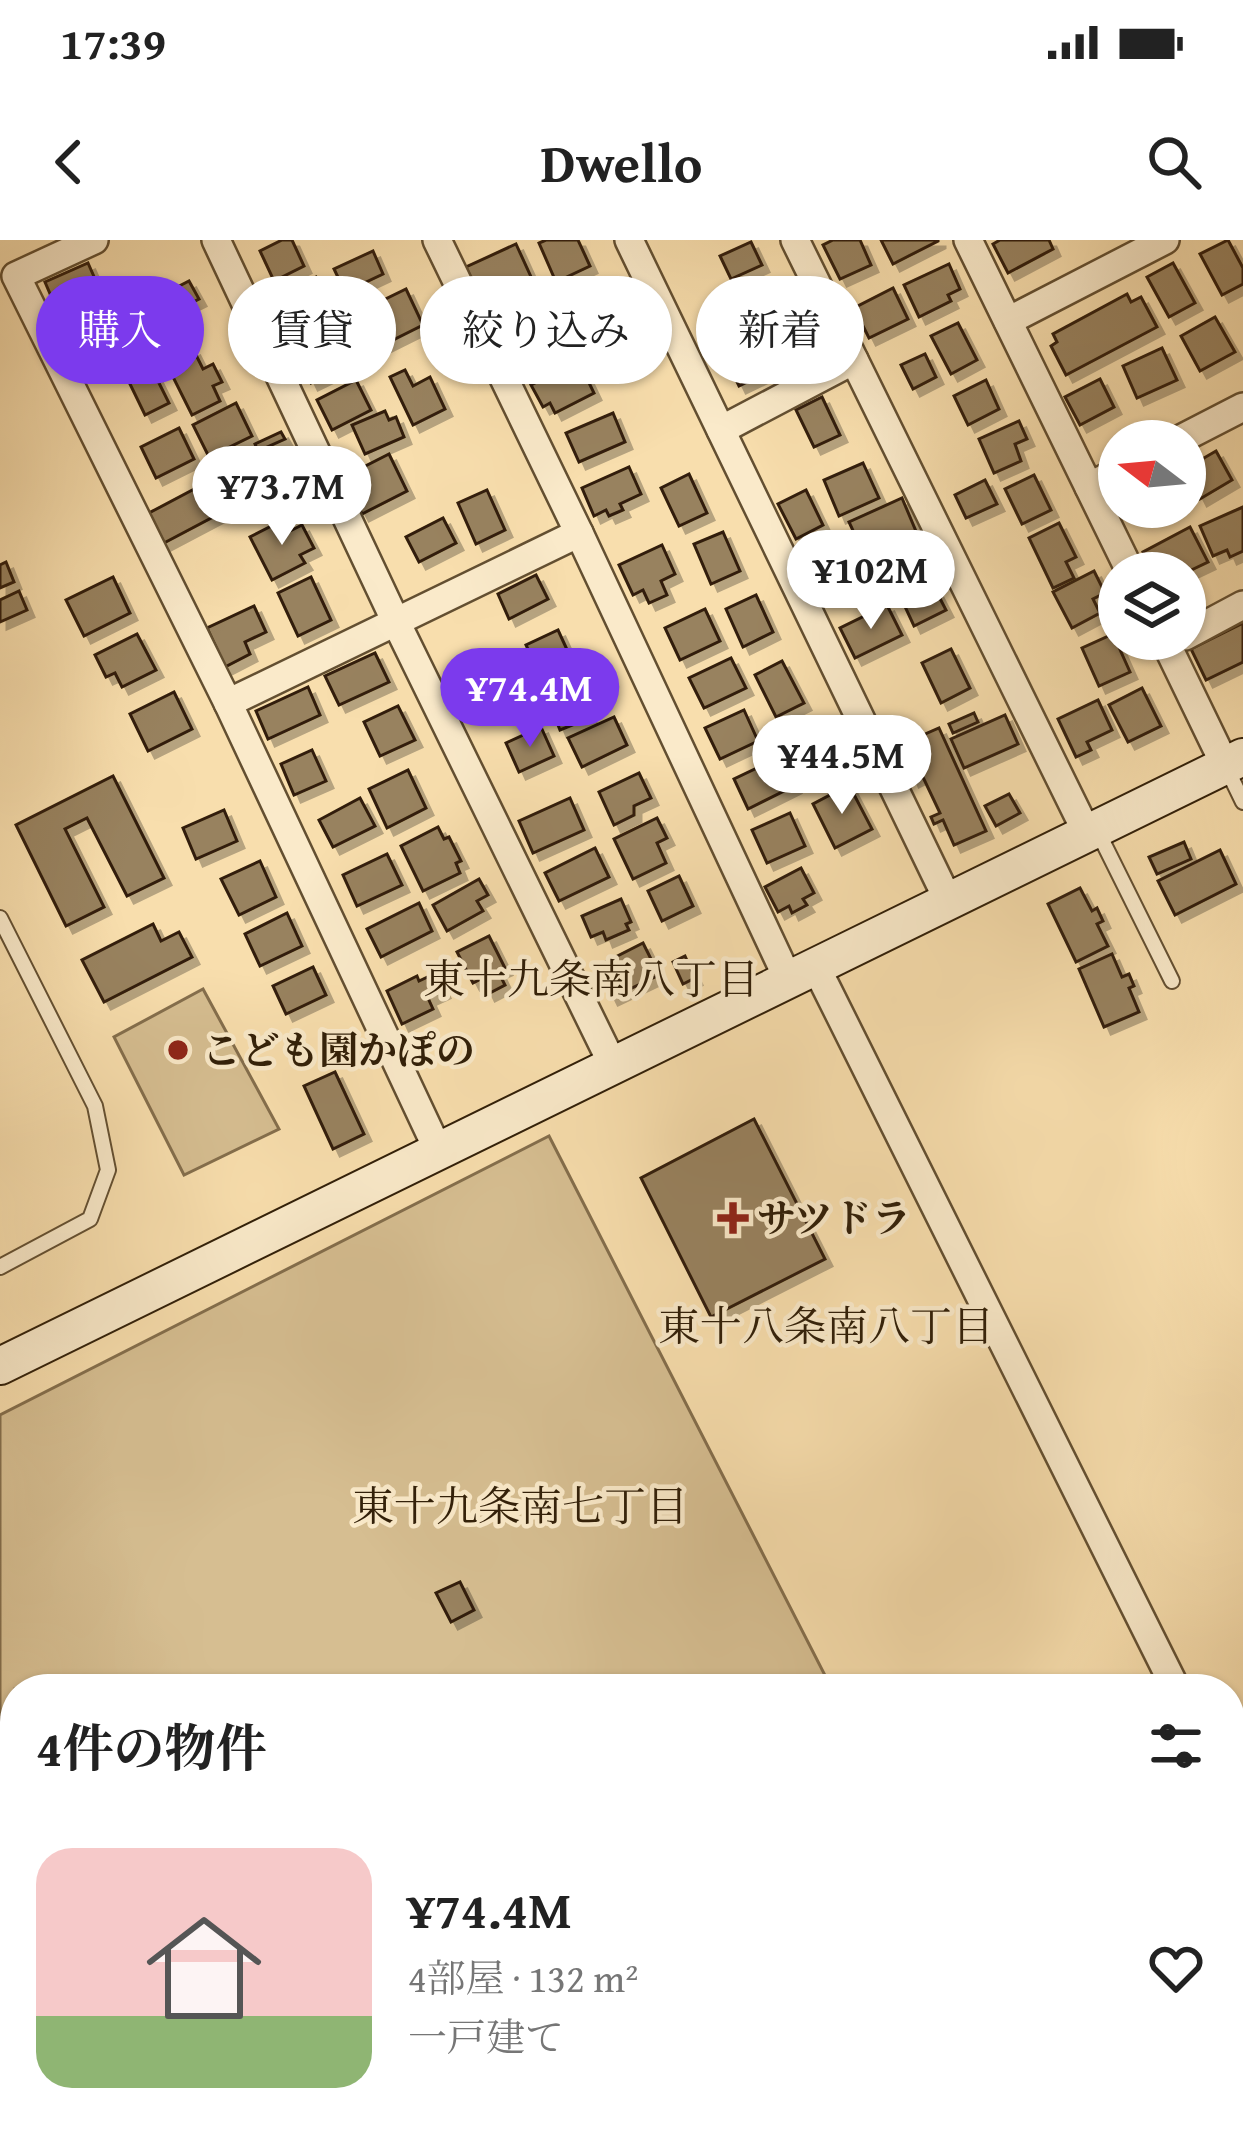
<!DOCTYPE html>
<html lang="ja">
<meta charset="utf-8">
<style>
:root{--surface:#fff;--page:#f6f6f6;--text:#222;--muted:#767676;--accent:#7c3aed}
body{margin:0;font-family:"Gentium Book Plus","Noto Serif JP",serif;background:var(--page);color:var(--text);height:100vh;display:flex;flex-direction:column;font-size:45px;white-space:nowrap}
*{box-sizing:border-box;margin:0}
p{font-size:39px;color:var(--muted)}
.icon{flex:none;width:66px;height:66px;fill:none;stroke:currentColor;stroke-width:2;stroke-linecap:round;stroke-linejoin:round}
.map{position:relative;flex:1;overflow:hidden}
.details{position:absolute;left:0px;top:1434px;width:1245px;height:471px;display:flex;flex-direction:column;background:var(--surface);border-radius:48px 48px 0 0;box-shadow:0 3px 9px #0004}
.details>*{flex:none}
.hud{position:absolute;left:36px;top:36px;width:1173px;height:108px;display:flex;gap:24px}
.needle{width:78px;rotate:286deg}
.buttons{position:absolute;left:1098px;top:180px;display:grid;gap:24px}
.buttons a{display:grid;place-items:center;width:108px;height:108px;border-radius:50%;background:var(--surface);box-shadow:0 3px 9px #0004;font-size:60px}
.price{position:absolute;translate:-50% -102px;padding:0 27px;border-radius:42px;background:#fff;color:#222;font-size:39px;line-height:78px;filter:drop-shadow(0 3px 6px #0008)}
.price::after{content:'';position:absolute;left:50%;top:72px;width:36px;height:27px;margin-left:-18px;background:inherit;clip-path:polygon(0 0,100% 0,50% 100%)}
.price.current{background:var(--accent);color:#fff}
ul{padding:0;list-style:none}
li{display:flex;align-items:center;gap:36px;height:300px;padding:0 36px}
li span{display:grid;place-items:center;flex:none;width:336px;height:240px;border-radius:36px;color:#555}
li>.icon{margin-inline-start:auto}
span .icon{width:144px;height:144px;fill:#fffc;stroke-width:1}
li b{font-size:51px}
h2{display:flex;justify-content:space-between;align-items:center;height:144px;padding:0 36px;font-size:51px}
.chip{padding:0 42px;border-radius:54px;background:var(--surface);box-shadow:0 3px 9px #0004;font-size:42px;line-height:108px}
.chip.current{background:var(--accent);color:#fff}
.status{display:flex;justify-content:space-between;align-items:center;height:84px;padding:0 60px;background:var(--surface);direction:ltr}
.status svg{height:33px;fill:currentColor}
header{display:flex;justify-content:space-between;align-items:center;height:156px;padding:0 36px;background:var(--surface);font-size:54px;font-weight:800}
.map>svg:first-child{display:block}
</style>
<div class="status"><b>17:39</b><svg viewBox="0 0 49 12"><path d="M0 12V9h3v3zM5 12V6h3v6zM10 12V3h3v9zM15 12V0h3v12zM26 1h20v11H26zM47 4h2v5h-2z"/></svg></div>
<header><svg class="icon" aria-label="back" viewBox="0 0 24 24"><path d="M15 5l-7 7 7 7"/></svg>Dwello<svg class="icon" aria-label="search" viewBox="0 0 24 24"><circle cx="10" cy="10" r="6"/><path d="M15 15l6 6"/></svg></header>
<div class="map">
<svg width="1243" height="1904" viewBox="0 0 1243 1904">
<defs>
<filter id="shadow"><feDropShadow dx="7" dy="7" stdDeviation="0" flood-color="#0004"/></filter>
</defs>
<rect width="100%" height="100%" fill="#f8dead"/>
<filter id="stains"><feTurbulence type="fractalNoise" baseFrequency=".00167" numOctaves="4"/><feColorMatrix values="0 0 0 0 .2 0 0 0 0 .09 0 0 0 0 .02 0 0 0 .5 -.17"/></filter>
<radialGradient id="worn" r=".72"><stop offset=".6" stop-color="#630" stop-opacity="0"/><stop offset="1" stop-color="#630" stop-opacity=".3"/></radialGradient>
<g fill="#d6be91" stroke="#846e4c" stroke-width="3">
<path d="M203 749 279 889 184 935 114 797Z"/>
<path d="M549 896 832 1449H15V1652L0 1650V1175Z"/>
<path d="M157 1890H1057L1064 1904H164Z"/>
</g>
<g fill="#98825e" stroke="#311f08" stroke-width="3" filter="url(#shadow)">
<path d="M282 0H292L304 26 274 41 260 11Z"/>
<path d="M546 0H578L590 26 556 42 539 3Z"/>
<path d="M833 0H860L871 25 840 39 823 5Z"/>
<path d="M881 0H938V1L893 24Z"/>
<path d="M1000 0H1049L1053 9 1008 33 993 4Z"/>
<path d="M1228 0 1243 28V44L1222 55 1200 14Z"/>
<path d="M751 2 762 25 731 39 720 16Z"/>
<path d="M516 4 532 39 482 62 466 27Z"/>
<path d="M373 11 383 34 345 52 334 29Z"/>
<path d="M88 23 99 48 73 59 78 69 60 77 45 42Z"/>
<path d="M1173 23 1195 63 1169 77 1147 37Z"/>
<path d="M949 24 960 49 948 55 951 61 919 77 904 45Z"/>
<path d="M316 37 331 67 300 83 285 53Z"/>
<path d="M189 41 199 59 179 69 186 83 170 92 174 101 158 109 137 68Z"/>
<path d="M893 48 908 79 869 98 854 68Z"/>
<path d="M406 49 423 85 375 109 357 73Z"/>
<path d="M1127 54 1131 62 1141 57 1157 87 1066 135 1051 106 1057 102 1053 94Z"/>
<path d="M776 59 795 98 767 112 748 73Z"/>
<path d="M734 73 746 98 715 113 703 88Z"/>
<path d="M556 77 570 107 526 128 511 98Z"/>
<path d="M1215 77 1235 112 1200 131 1181 96Z"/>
<path d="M127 78 140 108 102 125 89 96Z"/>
<path d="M958 83 977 120 951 134 931 96Z"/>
<path d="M343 90 358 120 311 143 297 113Z"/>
<path d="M1162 108 1177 140 1137 158 1123 126Z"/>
<path d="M193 109 203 129 213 124 222 142 213 146 220 161 192 175 166 123Z"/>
<path d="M757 111 768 132 739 146 729 125Z"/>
<path d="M925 114 936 137 913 149 901 125Z"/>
<path d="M579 122 594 153 555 173 550 163 543 167 531 145Z"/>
<path d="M405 130 413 146 430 137 445 169 413 185 390 137Z"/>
<path d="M153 131 169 163 145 175 129 142Z"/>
<path d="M1100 139 1114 167 1080 185 1065 157Z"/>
<path d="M356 140 371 170 332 190 317 160Z"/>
<path d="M986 140 999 169 968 185 954 156Z"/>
<path d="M822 157 840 195 814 207 796 170Z"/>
<path d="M236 163 252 196 209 217 193 185Z"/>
<path d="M385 171 389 180 396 177 404 197 365 214 352 185Z"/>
<path d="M613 173 625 202 579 222 566 193Z"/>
<path d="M1019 181 1027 199 1015 204 1021 221 994 233 979 199Z"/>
<path d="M179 188 194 219 156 238 141 207Z"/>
<path d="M281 192 285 199 258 211 255 204Z"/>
<path d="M1216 211 1232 240 1200 259 1185 229Z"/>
<path d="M389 214 407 251 362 274 344 237Z"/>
<path d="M863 223 879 258 839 276 824 240Z"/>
<path d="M629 227 641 254 620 264 623 270 609 276 606 270 594 276 582 248Z"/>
<path d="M689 234 707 273 679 286 661 248Z"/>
<path d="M1034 235 1051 270 1022 284 1005 249Z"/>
<path d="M215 238 230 268 164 303 149 273Z"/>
<path d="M985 240 997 264 966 278 955 255Z"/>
<path d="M487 250 505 290 476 304 458 263Z"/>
<path d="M806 250 823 285 796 299 778 264Z"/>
<path d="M902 258 918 296 907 301 909 307 899 311 897 305 866 319 849 282Z"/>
<path d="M1243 267V311L1230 317 1227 310 1213 316 1200 286Z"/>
<path d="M443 278 456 303 419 322 406 297Z"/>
<path d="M283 280 288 292 302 285 314 308 300 315 305 323 272 340 250 297Z"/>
<path d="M1059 283 1076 317 1066 322 1074 338 1053 348 1029 298Z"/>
<path d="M1190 287 1208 322 1185 333H1153L1143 312Z"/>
<path d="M723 292 740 331 711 344 694 304Z"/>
<path d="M662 305 675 334 661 341 667 355 649 363 643 350 633 355 619 325Z"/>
<path d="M6 322 14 342 0 348V325Z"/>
<path d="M1094 331 1105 353 1093 359 1100 373 1072 388 1053 352Z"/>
<path d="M536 335 548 359 509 379 498 354Z"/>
<path d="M113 337 130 373 84 396 66 360Z"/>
<path d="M311 337 331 380 298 396 278 353Z"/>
<path d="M932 343 946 370 914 386 901 358Z"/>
<path d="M19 351 27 370 0 382V360Z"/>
<path d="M756 355 773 392 743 407 726 369Z"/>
<path d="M887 365 902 395 855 418 840 388Z"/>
<path d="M254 366 266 392 245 402 250 414 225 427 207 388Z"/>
<path d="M705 369 720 401 680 420 665 388Z"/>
<path d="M1243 383V422L1206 440 1191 409Z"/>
<path d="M558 390 575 427 543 442 526 405Z"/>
<path d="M137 394 156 430 122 447 115 433 106 437 95 415Z"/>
<path d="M1113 394 1130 432 1099 446 1082 408Z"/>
<path d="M951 409 970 448 941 463 922 423Z"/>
<path d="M512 411 533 459 504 471 495 451 473 461 461 434Z"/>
<path d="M375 413 389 442 339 465 325 436Z"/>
<path d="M731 418 746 448 704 468 689 438Z"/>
<path d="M782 421 804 463 776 477 755 435Z"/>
<path d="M575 440 590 478 560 490 545 452Z"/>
<path d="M308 447 320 475 268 499 256 471Z"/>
<path d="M1142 448 1161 486 1128 502 1109 465Z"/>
<path d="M174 452 192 489 148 511 130 474Z"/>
<path d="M1098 460 1112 490 1087 502 1091 510 1076 517 1058 479Z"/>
<path d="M398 466 415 500 380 516 364 482Z"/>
<path d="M744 470 758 501 720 519 705 488Z"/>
<path d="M974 473 978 482 953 493 949 484Z"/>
<path d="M1005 475 1018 504 964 528 951 499Z"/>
<path d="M614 477 627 505 582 527 568 498Z"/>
<path d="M812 477 829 511 793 529 776 494Z"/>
<path d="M541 487 554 516 519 532 506 503Z"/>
<path d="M939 488 986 591 954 605 943 580 934 584 931 577 940 573 922 535 912 540 909 532 919 528 907 502Z"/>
<path d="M312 510 326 541 294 555 281 524Z"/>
<path d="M780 517 794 546 748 569 734 539Z"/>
<path d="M408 530 426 568 387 588 369 549Z"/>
<path d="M639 533 651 558 634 566V575L614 585 599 552Z"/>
<path d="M113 536 164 638 127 656 87 578 65 589 104 667 66 686 16 585Z"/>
<path d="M849 545 872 589 835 608 813 564Z"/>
<path d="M1009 554 1020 573 996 586 985 566Z"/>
<path d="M360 558 375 586 333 607 319 580Z"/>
<path d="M570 558 584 590 533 613 519 581Z"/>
<path d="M224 570 237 601 196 619 183 588Z"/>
<path d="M790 573 805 606 767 623 752 590Z"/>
<path d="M657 578 667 598 657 603 666 623 633 639 614 599Z"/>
<path d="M438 587 444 599 449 597 461 621 456 623 460 633 423 651 401 606Z"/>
<path d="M1184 602 1191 619 1157 634 1149 617Z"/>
<path d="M595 608 609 637 559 661 545 633Z"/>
<path d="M1220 610 1236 644 1175 675 1158 641Z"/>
<path d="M387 614 402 645 357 666 343 635Z"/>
<path d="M260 621 276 657 239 675 221 639Z"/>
<path d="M801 628 814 653 803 659 807 665 792 673 789 666 778 672 765 647Z"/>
<path d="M679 636 693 666 662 681 648 651Z"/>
<path d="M479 639 488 655 477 661 483 671 447 691 433 665Z"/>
<path d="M1080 648 1092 671 1097 668 1103 681 1097 684 1108 706 1076 722 1048 664Z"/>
<path d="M621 659 631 682 626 684 629 690 606 700 603 692 591 697 582 676Z"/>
<path d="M419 663 432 691 381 717 367 689Z"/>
<path d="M287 673 302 706 260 726 245 694Z"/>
<path d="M153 684 161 701 179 692 192 717 104 762 82 720Z"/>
<path d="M489 696 505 728 498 731 505 745 488 754 481 739 473 743 457 712Z"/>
<path d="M643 703 659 735 611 758 596 727Z"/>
<path d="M1112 714 1122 737 1129 734 1134 746 1129 748 1139 772 1104 787 1079 729Z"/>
<path d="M685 716 695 738 683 744 673 722Z"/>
<path d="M313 727 326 755 286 774 273 746Z"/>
<path d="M434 734 443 751 428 758 433 769 402 784 387 751 417 736 419 741Z"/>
<path d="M335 832 364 894 333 909 304 846Z"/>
<path d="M754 879 825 1019 711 1077 641 938Z"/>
<path d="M460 1342 474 1370 451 1382 436 1353Z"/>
<path d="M1173 1890H1225V1891L1199 1904H1180Z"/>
</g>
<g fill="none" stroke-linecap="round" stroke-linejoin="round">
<g stroke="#634f31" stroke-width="18">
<g id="lane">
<path d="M1227 529 1243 562"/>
<path d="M1097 590 1172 741"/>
<path d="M0 678 95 866 108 930 90 979 0 1027"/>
</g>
</g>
<g stroke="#634f31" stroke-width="32">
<g id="street">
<path d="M94 0 16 36 228 463 438 910"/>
<path d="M216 0 396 382 613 825"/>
<path d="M437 0 579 293 788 739"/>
<path d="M629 0 948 660"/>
<path d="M795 0 1087 593"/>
<path d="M968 0 1131 333"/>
<path d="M1008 81 1165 0"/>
<path d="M721 190 854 120"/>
<path d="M1177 201 1243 167"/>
<path d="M1089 247 1119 231"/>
<path d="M1185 396 1243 365"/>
<path d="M1164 399 1225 525"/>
<path d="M228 463 579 293"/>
<path d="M815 725 1176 1449"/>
<path d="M1230 1557 1243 1583"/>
<path d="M0 1833 15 1825"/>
<path d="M115 1890 122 1904"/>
</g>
</g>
<g stroke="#311f08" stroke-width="40">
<path id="secondary" d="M0 1126 1243 517"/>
</g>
<use href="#lane" stroke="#faeaca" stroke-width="14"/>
<use href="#street" stroke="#faeaca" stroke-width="27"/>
<use href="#secondary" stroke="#faeaca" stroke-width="36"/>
</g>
<g fill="#8f2418" stroke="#faeaca" stroke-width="4.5">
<circle cx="178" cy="810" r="12"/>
<path d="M727 960h12v12h12v12h-12v12h-12v-12h-12v-12h12z"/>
</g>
<g text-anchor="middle" stroke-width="9" stroke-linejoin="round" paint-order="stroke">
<g font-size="39" font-weight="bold" fill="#311f08" stroke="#faeaca" text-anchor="start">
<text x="202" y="824">こども園かぽの</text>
<text x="757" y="992">サツドラ</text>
</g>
<g font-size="42" fill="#311f08" stroke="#faeaca">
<text x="591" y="754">東十九条南八丁目</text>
<text x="826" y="1101">東十八条南八丁目</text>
<text x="520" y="1281">東十九条南七丁目</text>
</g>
</g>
<rect width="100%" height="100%" filter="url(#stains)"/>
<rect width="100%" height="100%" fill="url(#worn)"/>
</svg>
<div class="buttons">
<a><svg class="needle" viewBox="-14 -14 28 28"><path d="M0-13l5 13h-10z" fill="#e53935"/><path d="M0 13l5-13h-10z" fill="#767676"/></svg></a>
<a><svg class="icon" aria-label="layers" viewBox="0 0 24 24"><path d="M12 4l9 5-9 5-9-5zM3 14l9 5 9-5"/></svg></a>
</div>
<b class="price" style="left:282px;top:308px">¥73.7M</b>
<b class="price" style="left:871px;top:392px">¥102M</b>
<b class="price current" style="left:530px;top:510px">¥74.4M</b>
<b class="price" style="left:842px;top:577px">¥44.5M</b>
<div class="hud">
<a class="chip current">購入</a>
<a class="chip">賃貸</a>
<a class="chip">絞り込み</a>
<a class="chip">新着</a>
</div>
<section class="details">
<h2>4件の物件<svg class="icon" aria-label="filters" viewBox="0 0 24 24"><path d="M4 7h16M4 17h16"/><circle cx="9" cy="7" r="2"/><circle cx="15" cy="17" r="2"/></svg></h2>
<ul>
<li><span style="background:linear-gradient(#f6c9c9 70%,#8fb573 0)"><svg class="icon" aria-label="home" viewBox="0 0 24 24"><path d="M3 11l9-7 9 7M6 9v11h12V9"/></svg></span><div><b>¥74.4M</b><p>4部屋 · 132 m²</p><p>一戸建て</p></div><svg class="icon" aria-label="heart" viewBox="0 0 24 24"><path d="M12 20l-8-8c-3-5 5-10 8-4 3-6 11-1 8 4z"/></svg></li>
</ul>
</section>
</div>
